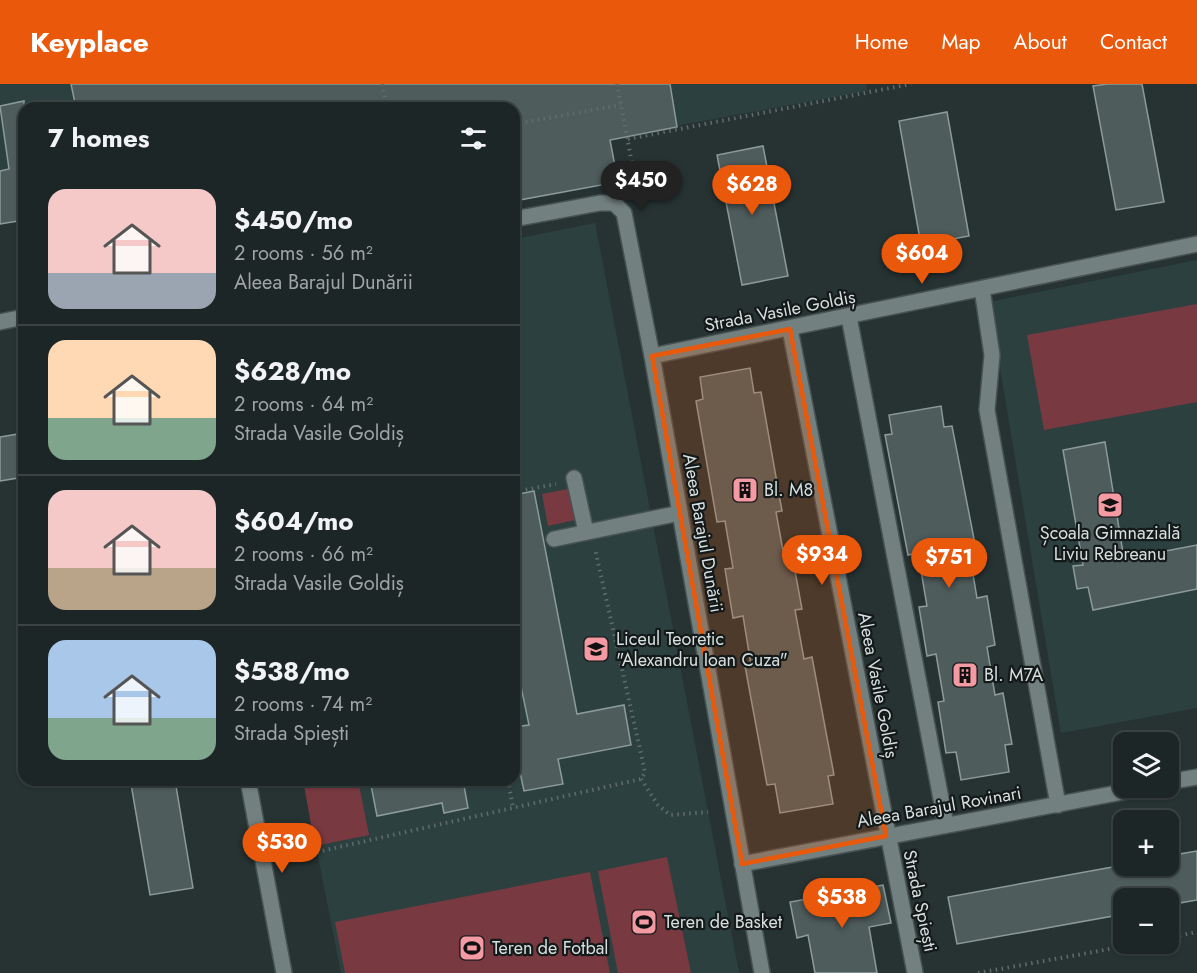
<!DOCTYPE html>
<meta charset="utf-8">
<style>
:root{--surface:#1d2626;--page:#252e2e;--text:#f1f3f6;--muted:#a0a5a7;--line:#3b4343;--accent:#ea580c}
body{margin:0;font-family:Jost,sans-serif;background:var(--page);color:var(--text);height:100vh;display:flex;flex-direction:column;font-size:22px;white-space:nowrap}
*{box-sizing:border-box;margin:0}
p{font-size:20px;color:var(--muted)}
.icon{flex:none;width:33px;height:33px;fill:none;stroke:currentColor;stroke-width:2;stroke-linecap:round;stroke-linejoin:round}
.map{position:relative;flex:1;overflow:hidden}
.details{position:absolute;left:18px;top:18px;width:502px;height:684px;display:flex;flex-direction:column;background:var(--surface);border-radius:18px;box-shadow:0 2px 4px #0004,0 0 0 2px var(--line)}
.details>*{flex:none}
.controls{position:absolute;left:1113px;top:648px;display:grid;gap:12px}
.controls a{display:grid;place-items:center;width:66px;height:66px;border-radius:12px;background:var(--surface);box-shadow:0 2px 4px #0004,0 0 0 2px var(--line);font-size:30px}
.price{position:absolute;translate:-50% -51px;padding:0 14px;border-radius:21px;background:var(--accent);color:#fff;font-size:20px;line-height:39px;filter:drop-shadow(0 2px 3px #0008)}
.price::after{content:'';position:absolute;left:50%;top:36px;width:18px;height:14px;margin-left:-9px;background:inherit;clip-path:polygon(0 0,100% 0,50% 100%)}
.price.selected{background:#222;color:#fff}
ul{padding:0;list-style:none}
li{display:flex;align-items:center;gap:18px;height:150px;padding:0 30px}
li+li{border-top:2px solid var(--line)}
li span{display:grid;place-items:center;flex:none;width:168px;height:120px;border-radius:18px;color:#555}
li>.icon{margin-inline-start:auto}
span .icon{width:72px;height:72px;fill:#fffc;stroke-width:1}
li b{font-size:26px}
h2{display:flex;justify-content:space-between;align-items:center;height:72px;padding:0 30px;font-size:26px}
header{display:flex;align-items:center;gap:36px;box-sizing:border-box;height:84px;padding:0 30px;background:var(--accent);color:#fff}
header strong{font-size:28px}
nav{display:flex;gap:33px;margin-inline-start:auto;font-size:21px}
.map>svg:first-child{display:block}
</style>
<header>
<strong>Keyplace</strong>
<nav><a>Home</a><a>Map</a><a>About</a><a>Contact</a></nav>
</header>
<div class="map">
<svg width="1197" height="889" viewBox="0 0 1197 889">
<rect width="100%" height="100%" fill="#273333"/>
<g fill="#2c4040">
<path d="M0 0H866L867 7 610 54 618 98 515 117 514 24H24L0 140Z"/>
<path d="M595 139 739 889H341L303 696H514L515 155Z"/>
<path d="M1197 176V624L1061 649 989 218Z"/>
</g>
<g fill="#793941">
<path d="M1197 220V318L1044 346 1027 251Z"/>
<path d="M573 404 580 435 548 442 542 410Z"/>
<path d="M303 696H358L369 751 315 762Z"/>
<path d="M667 773 691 889H618L598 787Z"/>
<path d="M590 788 610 889H345L335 838Z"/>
</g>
<g fill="#4f5c5c" stroke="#8c9a9a" stroke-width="1.5">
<path d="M71 0H670L677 43 610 56 618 98 514 117V24H76Z"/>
<path d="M1107 0H1142L1164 118 1116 126 1093 2Z"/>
<path d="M24 17V136L0 140V87L9 85 0 22Z"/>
<path d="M947 28 969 152 921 161 899 37Z"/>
<path d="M763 62 788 192 742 201 717 71Z"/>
<path d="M750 284 754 309 761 308 782 427 776 428 785 478 793 476 802 525 795 526 804 575 812 573 834 691 828 692 833 720 780 729 775 700 767 701 745 582 751 581 743 532 733 534 725 485 733 484 725 437 717 438 696 317 703 315 700 293Z"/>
<path d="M941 322 944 343 952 342 975 460H968L977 514 987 512 995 561 987 563 995 611 1003 609 1012 660 1005 661 1009 688 961 696 956 668 946 669 938 618 944 617 936 570 927 572 919 523 927 522 918 469 908 471 885 351 892 350 889 331Z"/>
<path d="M24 349V393L0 397V353Z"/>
<path d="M1105 358 1124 475 1197 461V505L1093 526 1088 503 1077 505 1073 482 1083 481 1063 366Z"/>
<path d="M534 407 577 630 624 621 631 661 558 675 563 700 524 707 514 660V643L529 641 514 569V411Z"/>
<path d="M154 696H175L193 804 150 811 131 700Z"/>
<path d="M370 696H463L468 724 444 729 442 719 377 732Z"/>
<path d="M1197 767V816L1168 821V814H1124V830L957 860 948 813 1118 782H1168V772Z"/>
<path d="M883 801 891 839 869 843 877 889H815L808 851 797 854 790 818Z"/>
</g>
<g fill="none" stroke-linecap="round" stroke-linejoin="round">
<g stroke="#475151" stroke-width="18">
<g id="service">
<path d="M574 394 586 448"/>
<path d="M554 455 680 429"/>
</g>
</g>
<g stroke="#475151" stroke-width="18">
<g id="minor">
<path d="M514 135 600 119H614L624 129 652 272 762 889"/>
<path d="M982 205 992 271 987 326 1058 721"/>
<path d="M849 233 946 741"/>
<path d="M0 238 24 233"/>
<path d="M790 245 915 889"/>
<path d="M652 272 1197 160"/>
<path d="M248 696 284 889"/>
<path d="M1168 698 1197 693"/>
<path d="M742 780 1144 704"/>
</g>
</g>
<g stroke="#616b6b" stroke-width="4" stroke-dasharray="1.5 4.5" stroke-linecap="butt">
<path d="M382 0 387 24"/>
<path d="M617 0 637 106 635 110"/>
<path d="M514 40 621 21"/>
<path d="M628 55 911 0"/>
<path d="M514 408 556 400"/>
<path d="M641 695 658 721 670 731 708 728"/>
<path d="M508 696 513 724"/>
<path d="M317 768 641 695 645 689 644 683 595 465"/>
<path d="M1168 854 1197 848"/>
<path d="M978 889 1137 860"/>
</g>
<use href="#service" stroke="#72807f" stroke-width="15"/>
<use href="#minor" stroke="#72807f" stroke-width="15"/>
</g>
<path fill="#e8590c" fill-opacity="0.2" stroke="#e8590c" stroke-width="4.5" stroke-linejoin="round" d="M790 245 886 752 742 780 652 272Z"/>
<defs>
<g id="building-square" transform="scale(1.35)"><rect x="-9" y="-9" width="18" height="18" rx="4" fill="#f49aa2" stroke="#141919"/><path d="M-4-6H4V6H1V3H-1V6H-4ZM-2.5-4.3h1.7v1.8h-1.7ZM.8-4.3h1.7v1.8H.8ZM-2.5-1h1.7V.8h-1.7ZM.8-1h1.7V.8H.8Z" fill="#111"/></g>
<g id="school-square" transform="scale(1.35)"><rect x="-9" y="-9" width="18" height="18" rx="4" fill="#f49aa2" stroke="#141919"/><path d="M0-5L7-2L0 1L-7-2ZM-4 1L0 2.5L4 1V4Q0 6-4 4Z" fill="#111"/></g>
<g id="stadium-square" transform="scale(1.35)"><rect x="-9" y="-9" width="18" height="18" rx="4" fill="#f49aa2" stroke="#141919"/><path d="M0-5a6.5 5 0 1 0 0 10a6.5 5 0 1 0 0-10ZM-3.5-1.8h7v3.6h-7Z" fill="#111"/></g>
</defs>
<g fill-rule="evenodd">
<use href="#building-square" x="745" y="406"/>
<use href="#school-square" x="1110" y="421"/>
<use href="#school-square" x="596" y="565"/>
<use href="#building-square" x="965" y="591"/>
<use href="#stadium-square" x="644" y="838"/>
<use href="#stadium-square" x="472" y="864"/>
</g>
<g text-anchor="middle" stroke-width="4.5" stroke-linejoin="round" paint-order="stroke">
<g font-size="18" fill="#d7dfdf" stroke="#141919">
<text transform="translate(780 227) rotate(-11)" y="6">Strada Vasile Goldiș</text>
<text transform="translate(703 449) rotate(80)" y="6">Aleea Barajul Dunării</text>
<text transform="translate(878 601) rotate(79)" y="6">Aleea Vasile Goldiș</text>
<text transform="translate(939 723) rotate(-10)" y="6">Aleea Barajul Rovinari</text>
<text transform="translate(920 817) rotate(78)" y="6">Strada Spiești</text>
</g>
<g font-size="18" fill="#d7dfdf" stroke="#141919" text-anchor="start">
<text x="764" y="412">Bl. M8</text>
<text x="1110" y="455" text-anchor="middle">Școala Gimnazială<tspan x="1110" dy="21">Liviu Rebreanu</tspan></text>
<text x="616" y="561">Liceul Teoretic<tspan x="616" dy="21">"Alexandru Ioan Cuza"</tspan></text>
<text x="984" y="597">Bl. M7A</text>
<text x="664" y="844">Teren de Basket</text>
<text x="492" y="870">Teren de Fotbal</text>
</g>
</g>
</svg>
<div class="controls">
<a><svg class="icon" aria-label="layers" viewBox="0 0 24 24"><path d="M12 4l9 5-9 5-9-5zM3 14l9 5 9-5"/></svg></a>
<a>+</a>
<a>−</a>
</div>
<b class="price selected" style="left:641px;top:128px">$450</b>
<b class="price" style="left:752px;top:132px">$628</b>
<b class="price" style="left:922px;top:201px">$604</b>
<b class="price" style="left:822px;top:502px">$934</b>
<b class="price" style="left:949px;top:505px">$751</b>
<b class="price" style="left:282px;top:790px">$530</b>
<b class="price" style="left:842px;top:845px">$538</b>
<section class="details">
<h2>7 homes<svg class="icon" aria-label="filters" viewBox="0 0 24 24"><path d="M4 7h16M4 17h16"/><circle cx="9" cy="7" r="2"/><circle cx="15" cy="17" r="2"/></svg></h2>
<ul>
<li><span style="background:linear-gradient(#f6c9c9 70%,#9aa5b1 0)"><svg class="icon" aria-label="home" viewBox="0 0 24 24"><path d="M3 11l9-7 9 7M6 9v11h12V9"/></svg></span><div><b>$450/mo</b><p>2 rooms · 56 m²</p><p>Aleea Barajul Dunării</p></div></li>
<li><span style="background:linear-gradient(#ffd9b3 65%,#7fa58c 0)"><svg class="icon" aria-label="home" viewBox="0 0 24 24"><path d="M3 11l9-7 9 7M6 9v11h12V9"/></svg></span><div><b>$628/mo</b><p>2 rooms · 64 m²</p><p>Strada Vasile Goldiș</p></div></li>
<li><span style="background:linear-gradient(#f6c9c9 65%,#b9a48a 0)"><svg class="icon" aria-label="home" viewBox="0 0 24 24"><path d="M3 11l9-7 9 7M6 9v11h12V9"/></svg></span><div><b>$604/mo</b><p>2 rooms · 66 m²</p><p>Strada Vasile Goldiș</p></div></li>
<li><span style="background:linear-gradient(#a9c7e8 65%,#7fa58c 0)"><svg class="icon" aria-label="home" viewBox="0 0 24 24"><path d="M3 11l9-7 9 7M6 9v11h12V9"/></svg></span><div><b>$538/mo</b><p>2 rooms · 74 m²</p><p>Strada Spiești</p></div></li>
</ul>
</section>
</div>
